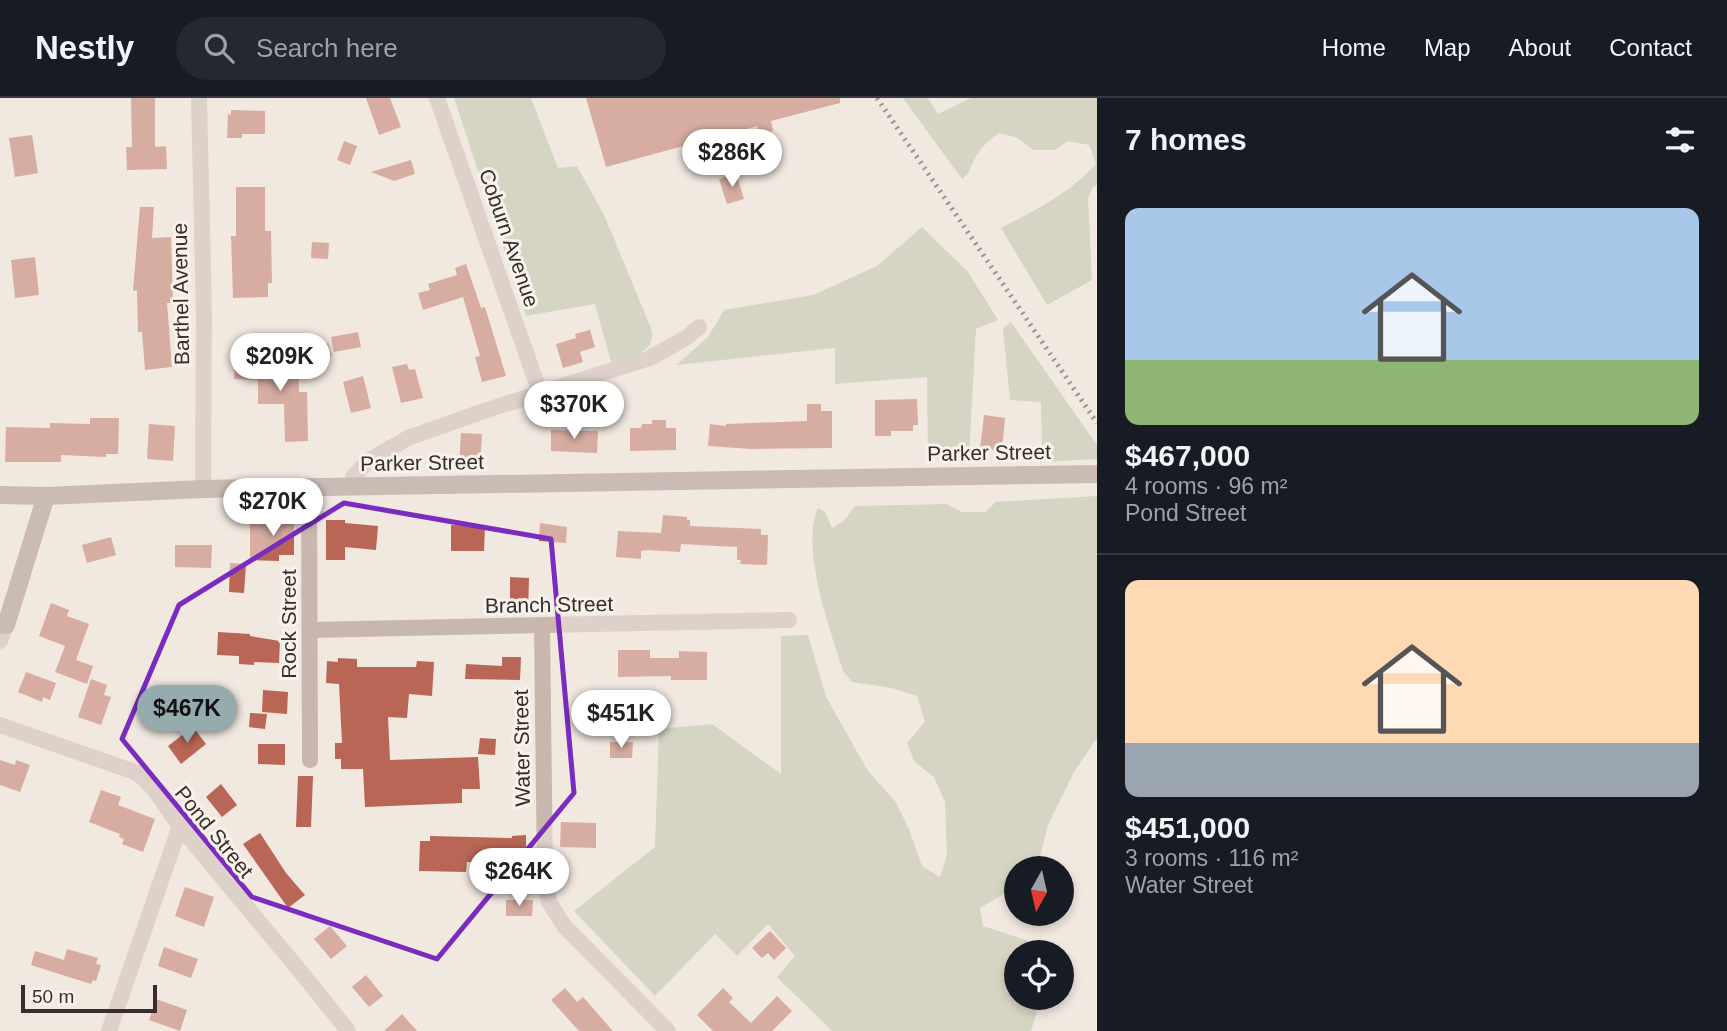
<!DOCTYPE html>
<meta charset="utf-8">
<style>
:root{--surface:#171b24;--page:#242831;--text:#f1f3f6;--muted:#9ea1a6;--line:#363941;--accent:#95abad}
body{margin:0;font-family:Arial,sans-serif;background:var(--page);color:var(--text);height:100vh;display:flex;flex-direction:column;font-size:26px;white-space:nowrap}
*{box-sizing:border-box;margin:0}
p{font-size:23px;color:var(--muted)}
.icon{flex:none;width:38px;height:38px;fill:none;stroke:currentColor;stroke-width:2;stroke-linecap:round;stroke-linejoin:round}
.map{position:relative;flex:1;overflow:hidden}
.details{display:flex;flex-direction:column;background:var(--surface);width:630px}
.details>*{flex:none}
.needle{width:46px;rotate:188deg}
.fabs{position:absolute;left:1004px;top:758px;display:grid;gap:14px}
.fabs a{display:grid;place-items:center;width:70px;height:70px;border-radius:50%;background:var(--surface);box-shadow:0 4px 10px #0003;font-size:35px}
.scale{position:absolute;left:21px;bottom:18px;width:136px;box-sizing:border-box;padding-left:7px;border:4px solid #372e2b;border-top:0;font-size:19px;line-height:24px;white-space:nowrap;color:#372e2b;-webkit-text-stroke:5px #f8f2ec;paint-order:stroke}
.price{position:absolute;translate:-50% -60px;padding:0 16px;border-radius:24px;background:#fff;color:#222;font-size:23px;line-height:46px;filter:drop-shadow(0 2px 4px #0008)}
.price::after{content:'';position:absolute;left:50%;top:42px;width:21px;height:16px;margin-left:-10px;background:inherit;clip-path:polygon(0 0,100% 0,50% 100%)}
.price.selected{background:var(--accent);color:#111}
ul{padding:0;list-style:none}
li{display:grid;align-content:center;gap:14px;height:371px;padding:0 28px}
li+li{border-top:2px solid var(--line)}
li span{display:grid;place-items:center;height:217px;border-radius:14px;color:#555}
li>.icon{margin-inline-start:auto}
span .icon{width:126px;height:126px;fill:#fffc;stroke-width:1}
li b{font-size:30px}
h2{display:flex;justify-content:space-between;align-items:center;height:84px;padding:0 28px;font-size:30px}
header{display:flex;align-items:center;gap:42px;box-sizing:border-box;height:98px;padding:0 35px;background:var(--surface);border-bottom:2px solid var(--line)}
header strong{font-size:33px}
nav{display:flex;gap:38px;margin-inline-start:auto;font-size:24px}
.search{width:490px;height:63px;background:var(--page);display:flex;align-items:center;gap:18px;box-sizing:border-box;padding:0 24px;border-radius:38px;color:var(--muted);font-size:26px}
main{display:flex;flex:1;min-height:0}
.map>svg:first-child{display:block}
</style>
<header>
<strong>Nestly</strong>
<div class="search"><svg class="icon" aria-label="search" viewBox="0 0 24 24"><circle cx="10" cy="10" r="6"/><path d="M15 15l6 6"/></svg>Search here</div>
<nav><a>Home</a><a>Map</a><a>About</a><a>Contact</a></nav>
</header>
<main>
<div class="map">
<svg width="1097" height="933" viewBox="0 0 1097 933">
<rect width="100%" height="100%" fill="#f1e8e0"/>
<g fill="#b7bea2">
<path d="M454 0H531L558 70 577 68 604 117 651 230C658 256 630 258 611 264L595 206 526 218Z"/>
<path d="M903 0H928L938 16 971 0H1097V87L1093 89 1088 100 1092 182 1047 207 1001 130C1036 112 1069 96 1096 66L1089 47 1068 43 1055 52H1033L1018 40 999 35C988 43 980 50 974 62 970 70 970 76 962 81Z"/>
<path d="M922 129 968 174 998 222 976 231 969 358 928 361 927 279 835 286V250L676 267 708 239 724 212 813 197 877 168Z"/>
<path d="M1011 224 1097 347V361L1042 364 1041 304 1010 302 1003 230Z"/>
<path d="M1097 398V640L1074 674 1048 727 1037 770H1017V788L980 810 983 828 1059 853 1017 854V900H1041L1031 933H832L777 879 795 858 768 826 737 858 715 836 655 898 574 813 655 749 659 631 712 626 781 676V538L808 537 826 599 868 673 895 703 909 731 922 768 940 779 947 757 945 704 934 679 914 663 907 645 925 624 917 598 892 590 852 584 843 573C830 531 800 450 818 410L825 414 832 430 844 423 855 408 947 406 962 414H985L996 404Z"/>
</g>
<g fill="#b96656">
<path d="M131 0H155V49L166 48 167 71 127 72 126 49H132Z"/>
<path d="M366 0H390L401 29 379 37Z"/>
<path d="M586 0H840V5L771 23 773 33 760 37 757 28 606 69Z"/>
<path d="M231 12 265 13V36H242V40H227L228 16 231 17Z"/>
<path d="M32 37 38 75 15 79 9 40Z"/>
<path d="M344 43 357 48 350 67 337 62Z"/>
<path d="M411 62 415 76 394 83 371 74Z"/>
<path d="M736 76 744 101 727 106 719 81Z"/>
<path d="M236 89H265V133H271L272 185H268V199L233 200 231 138H236Z"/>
<path d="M140 109H154L152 140 171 139 173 205H167L172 269 145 272 142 234H138L137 192 133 193Z"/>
<path d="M312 144 329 145 328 161 311 160Z"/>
<path d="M35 159 39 197 15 200 11 162Z"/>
<path d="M466 166 481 210 485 209 506 278 482 284 475 259 480 258 463 199 423 212 418 195 430 192 428 186 457 177 455 170Z"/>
<path d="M590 232 595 249 580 254 583 264 563 270 556 246 576 240 575 236Z"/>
<path d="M358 234 361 249 334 254 331 239Z"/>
<path d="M328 245 332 258 302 266 299 253Z"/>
<path d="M235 263 298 265 299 294H307L308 343 285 344 284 306H258V282L234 281Z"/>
<path d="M407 266 409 272 415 271 423 300 401 305 392 269Z"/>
<path d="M363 278 371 310 351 315 343 284Z"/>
<path d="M917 301 918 327H913V333H891V338H875V302Z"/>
<path d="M807 306H821V313H832V350L751 351 708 348 710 326 726 328V326L807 323Z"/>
<path d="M984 317 1005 320 1002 353 980 351Z"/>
<path d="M90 320H119L118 356H106V359L61 357V364H5L6 329 50 330V325L90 326Z"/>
<path d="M652 322H666V330H676V352L630 353V330H641L642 326H652Z"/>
<path d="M149 326 175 328 173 363 147 361Z"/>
<path d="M551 332 598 333 597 355 551 353Z"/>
<path d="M461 335 482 336 480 368 459 367Z"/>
<path d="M270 416H294V457H279V463L250 462V425H270Z"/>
<path d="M663 417 687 419V422H690V428L761 431V437H768L767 467 740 466 741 462H737V449L681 446 680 454 647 452 641 453V461L616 459 618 433 661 435Z"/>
<path d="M326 422H345V425L378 428 376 452 345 449V462H326Z"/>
<path d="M540 425 567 429 566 445 539 443Z"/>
<path d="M451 427 485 428 484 453H451Z"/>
<path d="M111 439 116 457 87 465 82 447Z"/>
<path d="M175 447H212L211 470 175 469Z"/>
<path d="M230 465 246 466 244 495 229 494Z"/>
<path d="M510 479 529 480 528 517H510Z"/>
<path d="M51 505 69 512 67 518 89 526 76 562 93 568 87 586 55 574 65 548 39 538Z"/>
<path d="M218 534 250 536V538L280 543 279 565 254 564V567L239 566V558L217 557Z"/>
<path d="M618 552H650V560H679V553L707 554V582H671V578L618 579Z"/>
<path d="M502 559H521L520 582 465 581 466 566 502 568Z"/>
<path d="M338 560 357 561V569H416L417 563 434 564 432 598 409 596 407 620 388 619 390 662 478 659 480 691H462V705L365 709 363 671H341V661H335V645H342L339 586 326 585 327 563 338 564Z"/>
<path d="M26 574 56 585 50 602 43 599 42 604 18 594Z"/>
<path d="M91 581 107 587 104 597 111 599 101 627 78 619Z"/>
<path d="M263 592 288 594 287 616 262 614Z"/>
<path d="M653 610 654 637 628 638 626 612Z"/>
<path d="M250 615 267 616 265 631 249 629Z"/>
<path d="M193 629 206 646 181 666 168 648Z"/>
<path d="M480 640 496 641 495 657 478 656Z"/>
<path d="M610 644H633L632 660H610Z"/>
<path d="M258 646H285V667L258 666Z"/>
<path d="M0 662 15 667 16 662 30 667 20 694 0 687Z"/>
<path d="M298 678H313L311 729H296Z"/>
<path d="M221 686 237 707 222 719 206 699Z"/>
<path d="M101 692 121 699 118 707 155 721 143 754 122 746 124 741 119 739 120 736 89 724Z"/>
<path d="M561 724 596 725V750L560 749Z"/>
<path d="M260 735 286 775 305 797 288 810 243 746Z"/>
<path d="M526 737V774H503V765L467 764 466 774 419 773 420 743H430V738L512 740V738Z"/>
<path d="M185 789 214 799 204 829 175 818Z"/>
<path d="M506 802H533L532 818H506Z"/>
<path d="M330 828 347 848 331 861 314 841Z"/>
<path d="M770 833 786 850 774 862 768 855 762 860 752 850Z"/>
<path d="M164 849 198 861 191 880 158 868Z"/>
<path d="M67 851 98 860 96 866 101 867 96 883 93 882 91 886 31 867 35 853 64 862Z"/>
<path d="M366 877 383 898 369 909 352 889Z"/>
<path d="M565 890 577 904 583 899 613 933H579L551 902Z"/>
<path d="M723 890 733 900 729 904 751 925 777 898 792 913 772 933H713L697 917Z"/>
<path d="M156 901 187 912 180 933 149 922Z"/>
<path d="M402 916 417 933H384Z"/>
</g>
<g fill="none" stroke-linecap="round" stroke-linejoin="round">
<g stroke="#c8b7ad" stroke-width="16">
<path d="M199 0 204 218 203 391"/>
<path d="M437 0 540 295"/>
<path d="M309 389 310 662"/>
<path d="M351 389 353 379 368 363 408 340 487 312 650 260 686 240 699 229"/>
<path d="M542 529 545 779 549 804 565 829 668 933"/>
<path d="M310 532 789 522"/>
<path d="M0 543 6 527"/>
<path d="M0 627 135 674C154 685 166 711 180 728 235 797 294 863 348 933"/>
<path d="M109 933 180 728"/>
</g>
<g stroke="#9b877f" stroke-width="18">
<path d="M0 397 46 398 203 391 1097 376"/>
<path d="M0 526 6 527 46 398"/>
</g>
<path stroke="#372e2b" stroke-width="5" stroke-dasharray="2 5" stroke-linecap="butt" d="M877 0 1097 325"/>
</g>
<path d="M0 0H1097V933H0ZM344 405 551 441 574 695 437 861 252 799 122 641 179 507Z" fill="#f1e8e0" fill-opacity=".55" fill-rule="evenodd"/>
<path fill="none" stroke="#7b2cbf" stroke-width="5" stroke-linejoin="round" d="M344 405 551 441 574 695 437 861 252 799 122 641 179 507Z"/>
<g text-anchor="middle" stroke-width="6" stroke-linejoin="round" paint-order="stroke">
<g font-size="21" fill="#372e2b" stroke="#f8f2ec">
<text transform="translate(509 140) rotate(71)" y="7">Coburn Avenue</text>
<text transform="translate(181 196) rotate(-91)" y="7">Barthel Avenue</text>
<text transform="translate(989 355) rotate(-1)" y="7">Parker Street</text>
<text transform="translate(422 365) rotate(-1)" y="7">Parker Street</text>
<text transform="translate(549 507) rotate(-1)" y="7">Branch Street</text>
<text transform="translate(289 526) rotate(-90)" y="7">Rock Street</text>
<text transform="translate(522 650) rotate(-91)" y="7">Water Street</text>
<text transform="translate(214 734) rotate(51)" y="7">Pond Street</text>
</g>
</g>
</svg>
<div class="fabs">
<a><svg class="needle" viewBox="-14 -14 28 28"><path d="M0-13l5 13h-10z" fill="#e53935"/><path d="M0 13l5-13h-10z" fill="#9ea1a6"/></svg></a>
<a><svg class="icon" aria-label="locate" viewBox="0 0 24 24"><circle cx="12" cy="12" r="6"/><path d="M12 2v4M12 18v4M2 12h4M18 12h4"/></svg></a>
</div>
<div class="scale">50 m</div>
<b class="price" style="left:732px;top:91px">$286K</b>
<b class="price" style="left:280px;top:295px">$209K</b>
<b class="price" style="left:574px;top:343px">$370K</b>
<b class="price" style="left:273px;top:440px">$270K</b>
<b class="price selected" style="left:187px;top:647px">$467K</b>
<b class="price" style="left:621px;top:652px">$451K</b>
<b class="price" style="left:519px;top:810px">$264K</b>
</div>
<section class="details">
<h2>7 homes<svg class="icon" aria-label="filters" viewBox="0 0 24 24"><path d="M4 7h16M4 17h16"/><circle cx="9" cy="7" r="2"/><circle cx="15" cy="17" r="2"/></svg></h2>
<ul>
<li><span style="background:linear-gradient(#a9c7e8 70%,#8fb573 0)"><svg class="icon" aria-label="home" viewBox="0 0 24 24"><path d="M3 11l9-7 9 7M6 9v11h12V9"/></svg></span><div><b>$467,000</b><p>4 rooms · 96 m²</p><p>Pond Street</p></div></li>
<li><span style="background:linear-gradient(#ffd9b3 75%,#9aa5b1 0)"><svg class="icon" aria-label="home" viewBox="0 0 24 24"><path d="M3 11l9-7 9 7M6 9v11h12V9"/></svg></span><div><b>$451,000</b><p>3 rooms · 116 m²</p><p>Water Street</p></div></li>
</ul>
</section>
</main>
